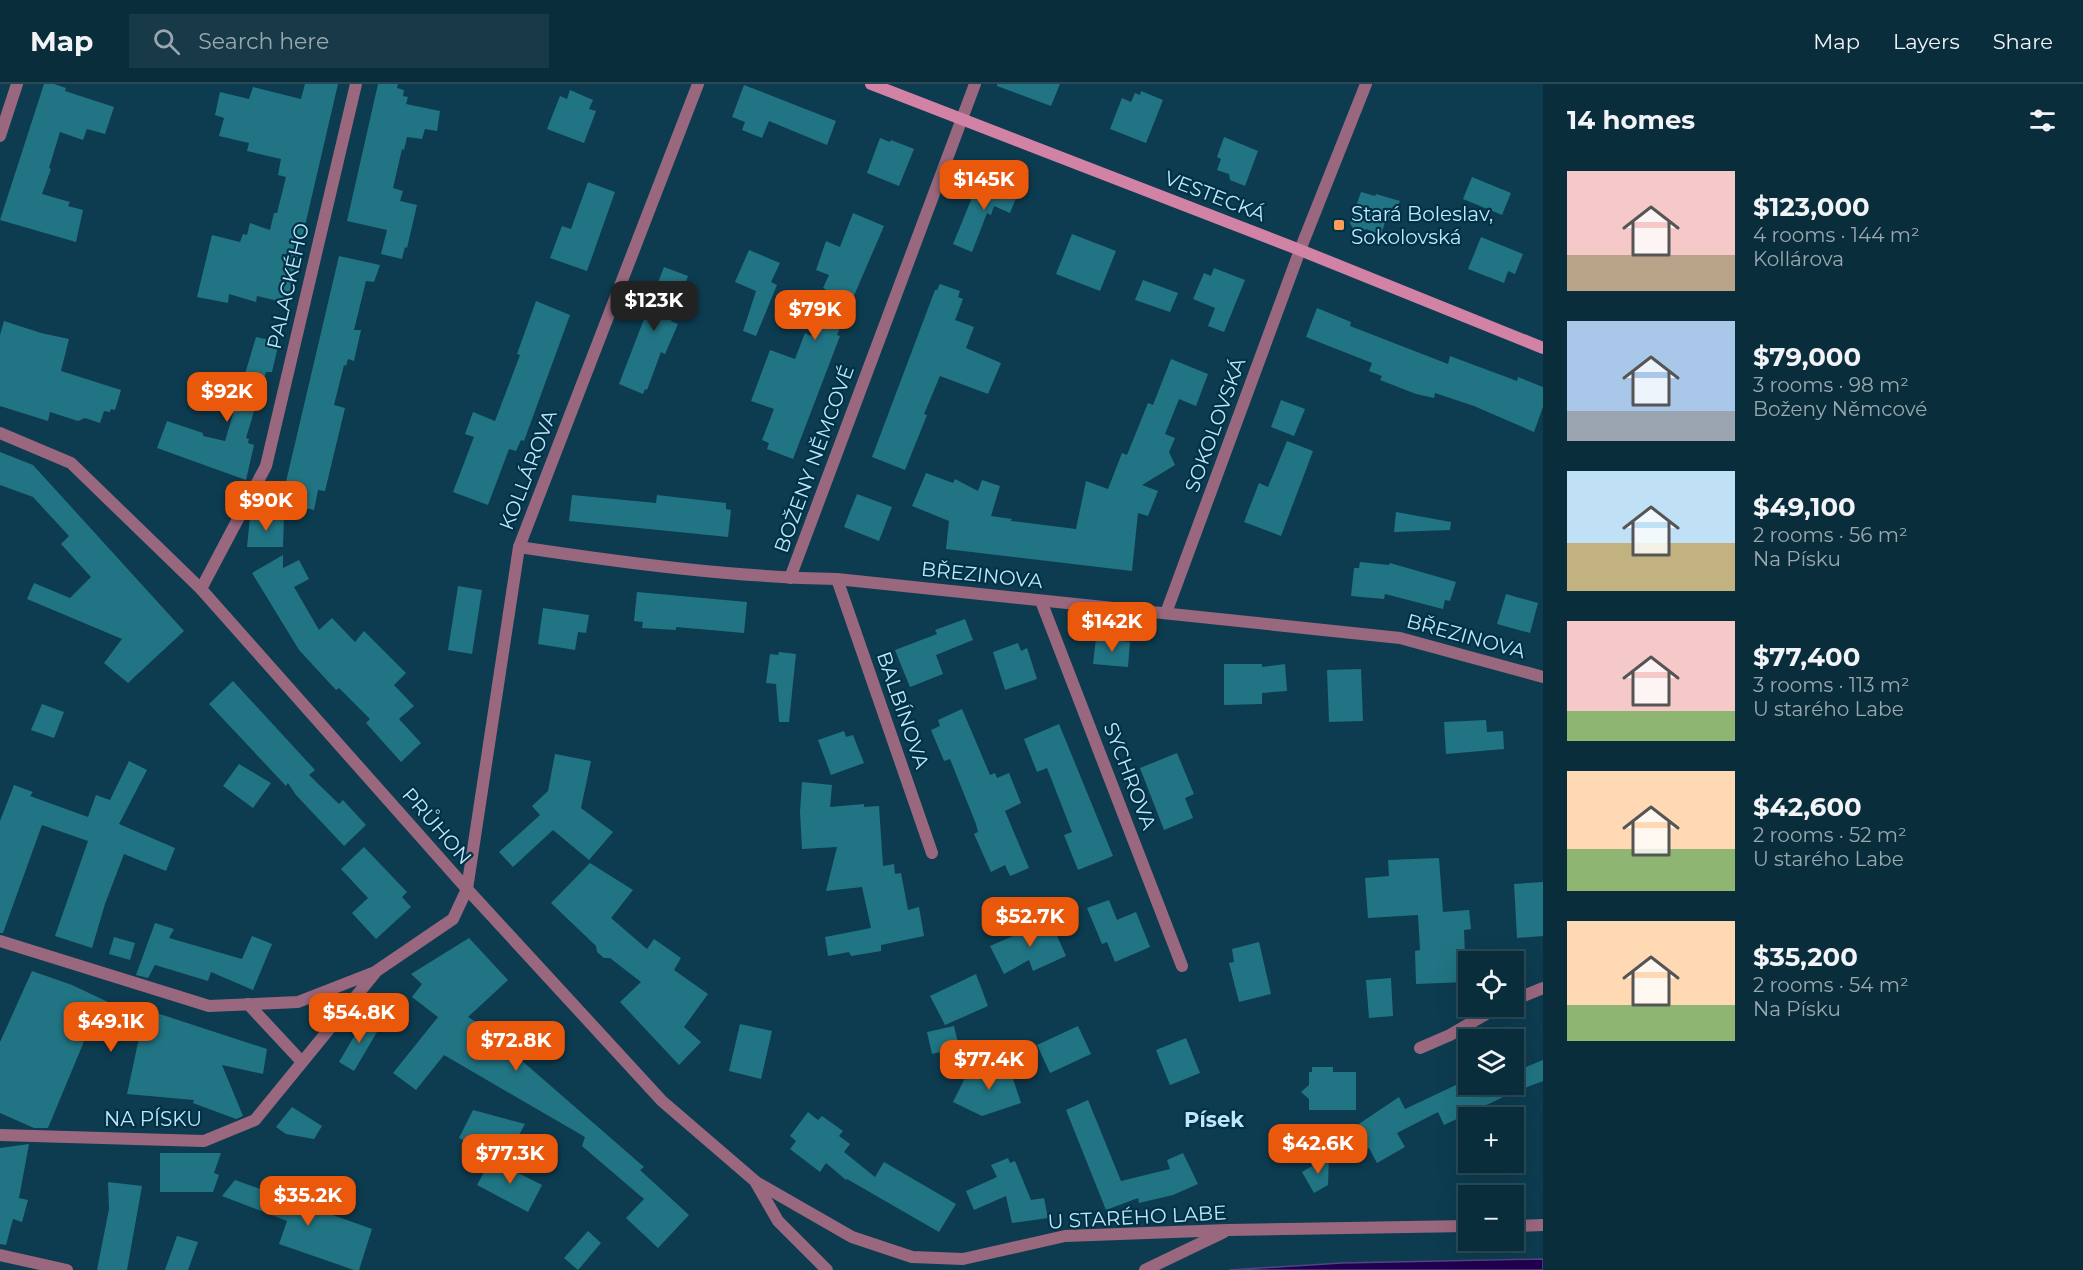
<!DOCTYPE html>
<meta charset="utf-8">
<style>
:root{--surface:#0a2d3c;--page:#183947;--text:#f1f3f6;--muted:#99a8af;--line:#2a4956;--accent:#ea580c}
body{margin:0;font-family:Montserrat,sans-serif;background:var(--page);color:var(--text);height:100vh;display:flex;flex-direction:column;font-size:22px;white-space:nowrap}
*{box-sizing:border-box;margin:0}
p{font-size:20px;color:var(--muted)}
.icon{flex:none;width:33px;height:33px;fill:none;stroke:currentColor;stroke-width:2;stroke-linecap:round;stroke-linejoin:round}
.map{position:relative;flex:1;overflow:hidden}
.drawer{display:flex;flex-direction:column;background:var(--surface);width:540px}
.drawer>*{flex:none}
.tools{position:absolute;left:1458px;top:867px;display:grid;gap:12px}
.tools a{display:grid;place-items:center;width:66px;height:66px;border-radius:0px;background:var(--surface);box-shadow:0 6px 24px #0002,0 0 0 2px var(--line);font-size:30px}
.price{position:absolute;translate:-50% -51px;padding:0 14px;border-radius:12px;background:var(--accent);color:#fff;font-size:20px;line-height:39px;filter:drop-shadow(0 2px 3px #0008)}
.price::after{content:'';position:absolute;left:50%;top:36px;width:18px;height:14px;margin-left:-9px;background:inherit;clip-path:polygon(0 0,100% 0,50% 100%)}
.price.on{background:#222;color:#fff}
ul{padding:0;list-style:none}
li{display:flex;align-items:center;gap:18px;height:150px;padding:0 24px}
li span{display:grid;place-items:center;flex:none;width:168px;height:120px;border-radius:0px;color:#555}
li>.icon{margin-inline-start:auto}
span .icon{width:72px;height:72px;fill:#fffc;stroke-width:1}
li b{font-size:26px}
h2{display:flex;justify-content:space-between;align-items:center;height:72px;padding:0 24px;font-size:26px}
header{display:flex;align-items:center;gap:36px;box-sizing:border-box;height:84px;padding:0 30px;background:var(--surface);border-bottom:2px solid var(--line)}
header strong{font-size:28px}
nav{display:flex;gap:33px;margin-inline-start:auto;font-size:21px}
.search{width:420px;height:54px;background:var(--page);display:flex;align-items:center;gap:15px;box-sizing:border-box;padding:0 21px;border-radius:0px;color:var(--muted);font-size:22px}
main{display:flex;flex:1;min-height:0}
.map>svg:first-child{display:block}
</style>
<header>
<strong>Map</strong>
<div class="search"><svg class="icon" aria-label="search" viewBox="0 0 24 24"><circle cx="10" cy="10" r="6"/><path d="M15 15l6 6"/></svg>Search here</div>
<nav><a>Map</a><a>Layers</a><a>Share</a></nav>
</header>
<main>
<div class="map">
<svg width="1543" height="1186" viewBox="0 0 1543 1186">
<rect width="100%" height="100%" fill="#0d3c50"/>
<path fill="#21004f" stroke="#504583" stroke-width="1.5" d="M1543 1175V1186H1229L1342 1179Z"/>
<g fill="#217483">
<path d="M44 0H54L66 4 65 7 114 23 105 50 87 45 83 56 60 48 49 84 51 85 42 110 70 118 68 122 83 126 76 158 0 136Z"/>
<path d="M305 0H338L287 219 257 212 256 218 229 210 228 219 197 213 212 151 240 158 243 150 247 151 250 139 270 146 274 129H277L286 93 278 91 281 75 247 67 249 59 219 52 224 34 215 31 220 8 249 15 253 3 301 15Z"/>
<path d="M378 0H398L397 4 404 6 403 12 408 13 406 20 440 27 437 47 425 45 422 55 407 53 404 66 402 65 393 104 403 107 400 117 417 121 407 164 405 163 402 175 381 170 387 146 347 137Z"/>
<path d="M997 0H1060L1051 22 997 2Z"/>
<path d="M744 1 836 37 827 61 769 37 762 54 742 46 745 38 732 33Z"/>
<path d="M570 6 593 16 589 25 596 27 584 59 547 45 560 12 567 15Z"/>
<path d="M1141 7 1163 16 1146 59 1110 45 1122 14 1131 18 1135 9 1140 11Z"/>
<path d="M1224 53 1258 67 1245 102 1230 96 1229 90 1217 86 1221 75 1217 73Z"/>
<path d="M880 54 890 58 891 56 914 65 899 102 867 89Z"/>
<path d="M1472 93 1511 109 1502 131 1463 115Z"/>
<path d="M987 96 1006 104 1022 99 1010 129 994 122 991 131 987 129 972 168 953 160 976 104 983 107Z"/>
<path d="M588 98 615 108 587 187 550 174 562 142 571 145Z"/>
<path d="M1361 108 1375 112 1376 110 1400 117 1391 137 1386 135 1381 151 1366 145 1356 150 1350 139Z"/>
<path d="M853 129 884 142 837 251 840 252 793 375 767 365 769 359 762 356 774 325 751 317 770 266 795 275 805 249 811 252 828 207 823 204 829 191 816 186 826 157 840 163Z"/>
<path d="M1072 150 1116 167 1100 207 1056 190Z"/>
<path d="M1481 153 1523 170 1515 190 1508 187 1504 199 1468 185Z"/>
<path d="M749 166 780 179 771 198 777 201 756 252 743 247 756 207 735 198Z"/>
<path d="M339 172 380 181 374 198 366 197 354 246H361L354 277 348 275 346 282 344 281 334 321 345 324 325 407 318 406 314 426 281 419Z"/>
<path d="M664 183 688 192 671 237 678 240 665 270 661 268 647 306 645 305 643 310 619 300Z"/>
<path d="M1214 184 1245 196 1224 248 1208 242 1215 224 1193 215 1204 189 1211 192Z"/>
<path d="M1143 196 1178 209 1170 228 1135 216Z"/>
<path d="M940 200 960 207 958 213 963 215 955 236 974 243 966 264 1001 279 988 310 940 292 924 330 927 331 905 386 872 373 935 206H937Z"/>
<path d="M536 217 570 231 524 357 521 356 516 367 509 365 488 421 453 408 474 353 465 350 473 328 495 337 520 271 517 270Z"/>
<path d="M1317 224 1351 238 1350 242 1448 280 1450 272 1517 297 1518 293 1543 303V323L1534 348 1474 322 1435 309 1434 314 1416 310 1380 296 1382 292 1369 287 1372 279 1306 253Z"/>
<path d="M4 237 41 249 69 255 61 287 121 306 115 326 111 325 110 328 104 327 100 339 85 334 78 337 50 328 48 337 0 322V251Z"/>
<path d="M256 253 279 258 272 288H266L246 354 249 355 248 359 254 361 246 396 157 364 167 337 203 349V352L225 357Z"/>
<path d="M1171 275 1208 290 1196 322 1179 315 1165 350 1175 354 1169 368 1175 381 1142 401 1158 407 1148 432 1138 429 1132 487 946 465 949 437 912 422 926 389 953 399 955 395 978 407 982 396 1000 402 991 432 1012 435 1011 437 1076 445 1086 397 1108 405 1122 369 1127 371 1148 319 1153 321Z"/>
<path d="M1281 316 1305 325 1294 352 1271 343Z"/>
<path d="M1287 357 1313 367 1281 452 1244 438 1259 399 1268 403Z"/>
<path d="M0 368 33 381 184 547 128 599 104 579 122 555 27 515 34 499 70 514 91 493 61 460 69 452 33 413 0 401Z"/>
<path d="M857 410 892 423 879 457 844 443Z"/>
<path d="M572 411 656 419 657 411 726 419V425L731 426 728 453 569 437Z"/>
<path d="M1396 428 1451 438 1450 446 1394 448Z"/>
<path d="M250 433H284L283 463H247Z"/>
<path d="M283 471V484L299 476 309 495 294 503 319 546 332 534 355 558 364 547 406 589 394 601 414 622 399 635 421 659 401 678 366 639 370 635 339 604 336 606 299 566 252 489Z"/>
<path d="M1360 478 1389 481 1390 479 1456 498 1450 517 1445 516 1443 525 1385 510 1384 515 1351 512 1354 484H1359Z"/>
<path d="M458 502 482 506 472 570 448 566Z"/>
<path d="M637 508 747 518 744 549 676 543V546L642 544 643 538 634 537Z"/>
<path d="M1506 510 1538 519 1530 549 1497 540Z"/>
<path d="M543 524 589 531 586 549 578 548 575 566 538 560Z"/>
<path d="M965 535 973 556 936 571 943 590 910 603 895 566 937 550 935 546Z"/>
<path d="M1096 554 1130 558 1128 583 1093 580Z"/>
<path d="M1018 559 1021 567 1027 564 1037 595 1005 606 993 568Z"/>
<path d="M779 568 796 570 789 638H779L776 600 766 599 770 570 778 571Z"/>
<path d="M1224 580H1262V583L1285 580 1287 607 1262 609V620L1224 621Z"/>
<path d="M1361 585 1363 637 1329 638 1327 586Z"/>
<path d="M233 597 315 686 309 691 339 720 343 716 366 741 344 762 296 711 288 699 286 702 209 620Z"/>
<path d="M42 620 64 628 54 654 31 646Z"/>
<path d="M962 625 990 691 995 689 997 694 1009 689 1021 719 1005 727 1029 784 1010 792 1005 781 991 788 974 750 978 748 976 740 950 675 944 677 931 646 940 642 938 636Z"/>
<path d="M1486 636 1487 648 1503 647 1504 665 1446 670 1444 638Z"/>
<path d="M1059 640 1113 772 1078 786 1064 751 1072 748 1047 684 1037 688 1024 655Z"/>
<path d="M844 647 846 653 853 651 864 679 831 691 818 656Z"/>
<path d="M1177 669 1194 710 1185 714 1193 734 1164 746 1140 684Z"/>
<path d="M555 670 591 677 581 724 613 748 589 776 553 746 513 783 499 768 540 731 532 722 548 707Z"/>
<path d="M129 677 147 686 119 740 175 764 166 787 124 770 105 820 92 864 55 852 88 757 42 741 3 849H0V737L14 701 33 708 30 712 88 733 96 711 110 716Z"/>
<path d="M239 680 271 699 253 724 223 702Z"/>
<path d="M802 698 832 701 830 723 864 720V723L879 722 883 782 894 780 895 790 901 789 908 826 919 823 924 852 881 861V867L851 872 849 868 828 872 825 853 871 844 862 803 826 807 837 763 802 765 800 728Z"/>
<path d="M364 763 407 808 402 813 411 823 376 855 352 829 368 814 341 785Z"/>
<path d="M1439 774 1443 828 1469 826 1471 845 1464 846 1466 898 1416 900 1415 867 1420 866 1418 831 1368 834 1365 794 1389 792 1388 776Z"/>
<path d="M590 779 633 806 611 834 647 865 654 855 681 874 674 886 708 910 684 943 701 958 679 981 620 918 641 898 610 874H604L597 868 596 862 551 819Z"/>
<path d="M1543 798V852L1517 854 1514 800Z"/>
<path d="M1109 816 1117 836 1136 828 1150 863 1115 878 1107 858 1102 860 1087 824Z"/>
<path d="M1050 836 1066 872 1033 887 1029 876 1004 890 990 862Z"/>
<path d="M155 839 174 845 169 854 242 875 252 852 272 860 253 906 211 888 208 897 155 881 148 894 136 891Z"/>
<path d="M114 853 135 859 130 876 109 870Z"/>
<path d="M469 854 508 896 468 933 525 968 521 976 644 1083 640 1086 689 1131 658 1164 626 1134 644 1115 582 1062 585 1053 444 971 416 1006 393 989 438 933 412 913 422 900 411 890Z"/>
<path d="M1259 858 1271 910 1239 918 1229 879 1234 878 1232 865Z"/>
<path d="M32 887 72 901 127 927 129 920 267 965 263 990 222 981 243 1032 236 1035 193 1019 194 1016 127 1010 139 954 127 949 129 942 95 931 48 1044H34L0 1029V958Z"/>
<path d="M976 890 988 922 945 941 930 912Z"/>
<path d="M1391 894 1393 932 1369 934 1366 896Z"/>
<path d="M365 934 380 943 354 987 339 978Z"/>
<path d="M740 940 772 947 761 995 729 987Z"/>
<path d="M954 942 959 963 932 970 927 948Z"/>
<path d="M1078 942 1091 970 1050 989 1037 961Z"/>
<path d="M1186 954 1200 989 1170 1001 1156 966Z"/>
<path d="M1543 976V997L1514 1008 1444 1041 1438 1028 1397 1049 1405 1063 1377 1079 1369 1064 1347 1077 1335 1056 1399 1013 1405 1025 1458 1000H1514V988Z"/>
<path d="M1007 977 1021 1019 982 1032 953 1018 965 994Z"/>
<path d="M1312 983H1333V988H1356V1026H1309V1015L1301 1008 1309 1001V988H1312Z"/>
<path d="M1088 1016 1121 1097 1170 1085 1167 1076 1183 1069 1198 1100 1173 1111 1139 1119 1138 1114 1106 1126 1066 1026Z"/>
<path d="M292 1023 322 1042 314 1055 286 1050 276 1043Z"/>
<path d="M473 1026 525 1040 505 1076 459 1054Z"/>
<path d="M808 1028 818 1036 822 1032 843 1047 839 1052 850 1060 844 1068 875 1093 884 1078 956 1120 939 1148 847 1095 846 1096 826 1079 820 1088 790 1065 796 1057 790 1052Z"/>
<path d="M29 1060 19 1114 28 1116 22 1138 13 1135 6 1161 0 1160V1064Z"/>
<path d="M160 1069H221L214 1089 219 1091 213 1108H160Z"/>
<path d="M1329 1072 1328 1101 1314 1109 1302 1088Z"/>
<path d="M1008 1074 1010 1079 1015 1077 1031 1116 1044 1114 1048 1134 1012 1139 1006 1112 974 1126 966 1107 997 1093 991 1081Z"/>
<path d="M491 1075 542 1101 528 1128 477 1101Z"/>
<path d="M235 1096 372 1145 359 1186H354L279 1160 287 1137 222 1112Z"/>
<path d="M108 1098 142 1102 127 1186H97L109 1125Z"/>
<path d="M588 1147 601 1159 578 1186 564 1174Z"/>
<path d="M177 1152 198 1158 188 1186H165Z"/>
</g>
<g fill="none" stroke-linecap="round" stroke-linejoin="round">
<g stroke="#9a687e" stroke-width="12">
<path d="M0 52 17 0"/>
<path d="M0 349 71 379 201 505 467 805 662 1017 755 1097 778 1137 827 1186"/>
<path d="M519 463C625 479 731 493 837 495L1400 554 1543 593"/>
<path d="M790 494 975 0"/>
<path d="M837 495 932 769"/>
<path d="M201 505 266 382 356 0"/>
<path d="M1041 517 1182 882"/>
<path d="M1166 529 1300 166 1366 0"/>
<path d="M0 857 209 922 298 918 375 888 453 835 467 805 519 463 698 0"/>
<path d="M1514 916 1543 904"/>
<path d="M248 920 302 978"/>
<path d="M1420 964 1450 951 1500 922"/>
<path d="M0 1051 204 1057 255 1036 375 889"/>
<path d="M756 1098 852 1153 912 1173 963 1175 1065 1152 1228 1146 1468 1142"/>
<path d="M1514 1142 1543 1141"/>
<path d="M0 1171 67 1186"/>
<path d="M1145 1186 1224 1148"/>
</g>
<path stroke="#d182a5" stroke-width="12" d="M871 0 1300 166 1543 264"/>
</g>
<rect fill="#ff9b5b" stroke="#003145" stroke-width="2" x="1333" y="135" width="12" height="12" rx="3"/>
<g text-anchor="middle" stroke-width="4.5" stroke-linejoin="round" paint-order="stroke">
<g font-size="20" fill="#bfe6fb" stroke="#003145">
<text transform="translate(1215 112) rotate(21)" y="7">VESTECKÁ</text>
<text transform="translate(288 202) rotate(-77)" y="7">PALACKÉHO</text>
<text transform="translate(1215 341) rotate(-70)" y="7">SOKOLOVSKÁ</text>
<text transform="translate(814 375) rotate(-70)" y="7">BOŽENY NĚMCOVÉ</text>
<text transform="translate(528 386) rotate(-69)" y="7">KOLLÁROVA</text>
<text transform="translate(982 491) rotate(6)" y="7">BŘEZINOVA</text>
<text transform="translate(1466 552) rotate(15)" y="7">BŘEZINOVA</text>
<text transform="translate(903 626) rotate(71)" y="7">BALBÍNOVA</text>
<text transform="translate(1130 692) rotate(69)" y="7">SYCHROVA</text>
<text transform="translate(437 742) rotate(49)" y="7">PRŮHON</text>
<text x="153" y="1042">NA PÍSKU</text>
<text transform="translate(1137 1133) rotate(-3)" y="7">U STARÉHO LABE</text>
</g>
<g font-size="20" fill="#bfe6fb" stroke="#003145" text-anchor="start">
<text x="1351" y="137">Stará Boleslav,<tspan x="1351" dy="23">Sokolovská</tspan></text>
</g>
<g font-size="21" font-weight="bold" fill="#bfe6fb" stroke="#003145">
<text x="1214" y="1043">Písek</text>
</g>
</g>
</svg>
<div class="tools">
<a><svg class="icon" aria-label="locate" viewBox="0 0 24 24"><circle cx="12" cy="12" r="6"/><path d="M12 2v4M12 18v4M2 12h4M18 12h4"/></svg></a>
<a><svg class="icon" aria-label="layers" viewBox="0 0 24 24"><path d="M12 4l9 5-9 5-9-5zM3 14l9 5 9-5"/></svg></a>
<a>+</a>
<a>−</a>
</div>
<b class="price" style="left:984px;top:127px">$145K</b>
<b class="price on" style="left:654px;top:248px">$123K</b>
<b class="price" style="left:815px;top:257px">$79K</b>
<b class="price" style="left:227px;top:339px">$92K</b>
<b class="price" style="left:266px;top:448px">$90K</b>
<b class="price" style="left:1112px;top:569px">$142K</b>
<b class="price" style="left:1030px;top:864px">$52.7K</b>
<b class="price" style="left:359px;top:960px">$54.8K</b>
<b class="price" style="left:111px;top:969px">$49.1K</b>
<b class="price" style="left:516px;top:988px">$72.8K</b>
<b class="price" style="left:989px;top:1007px">$77.4K</b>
<b class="price" style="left:1318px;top:1091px">$42.6K</b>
<b class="price" style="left:510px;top:1101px">$77.3K</b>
<b class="price" style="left:308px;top:1143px">$35.2K</b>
</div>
<section class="drawer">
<h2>14 homes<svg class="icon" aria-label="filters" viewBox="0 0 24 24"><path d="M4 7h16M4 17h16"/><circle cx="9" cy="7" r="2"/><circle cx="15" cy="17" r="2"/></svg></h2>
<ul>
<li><span style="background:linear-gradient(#f6c9c9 70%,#b9a48a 0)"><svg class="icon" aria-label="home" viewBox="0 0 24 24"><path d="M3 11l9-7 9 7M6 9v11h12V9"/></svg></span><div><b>$123,000</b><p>4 rooms · 144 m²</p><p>Kollárova</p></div></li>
<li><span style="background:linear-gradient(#a9c7e8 75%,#9aa5b1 0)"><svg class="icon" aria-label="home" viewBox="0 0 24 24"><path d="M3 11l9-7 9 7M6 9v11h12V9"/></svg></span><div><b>$79,000</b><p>3 rooms · 98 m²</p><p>Boženy Němcové</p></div></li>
<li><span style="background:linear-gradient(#bfe0f5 60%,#c2b280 0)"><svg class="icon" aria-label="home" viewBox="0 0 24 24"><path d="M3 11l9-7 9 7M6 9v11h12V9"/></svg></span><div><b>$49,100</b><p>2 rooms · 56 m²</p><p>Na Písku</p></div></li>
<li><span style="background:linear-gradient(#f6c9c9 75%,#8fb573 0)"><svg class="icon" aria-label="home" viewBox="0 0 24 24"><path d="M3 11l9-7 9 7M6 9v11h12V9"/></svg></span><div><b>$77,400</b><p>3 rooms · 113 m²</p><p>U starého Labe</p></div></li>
<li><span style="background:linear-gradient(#ffd9b3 65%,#8fb573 0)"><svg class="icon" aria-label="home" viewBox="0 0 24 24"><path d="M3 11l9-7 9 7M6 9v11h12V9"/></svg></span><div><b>$42,600</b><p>2 rooms · 52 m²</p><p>U starého Labe</p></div></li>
<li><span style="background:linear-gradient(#ffd9b3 70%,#8fb573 0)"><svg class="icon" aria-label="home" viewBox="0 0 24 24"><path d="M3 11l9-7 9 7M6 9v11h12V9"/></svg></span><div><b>$35,200</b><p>2 rooms · 54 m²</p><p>Na Písku</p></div></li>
</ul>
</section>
</main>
